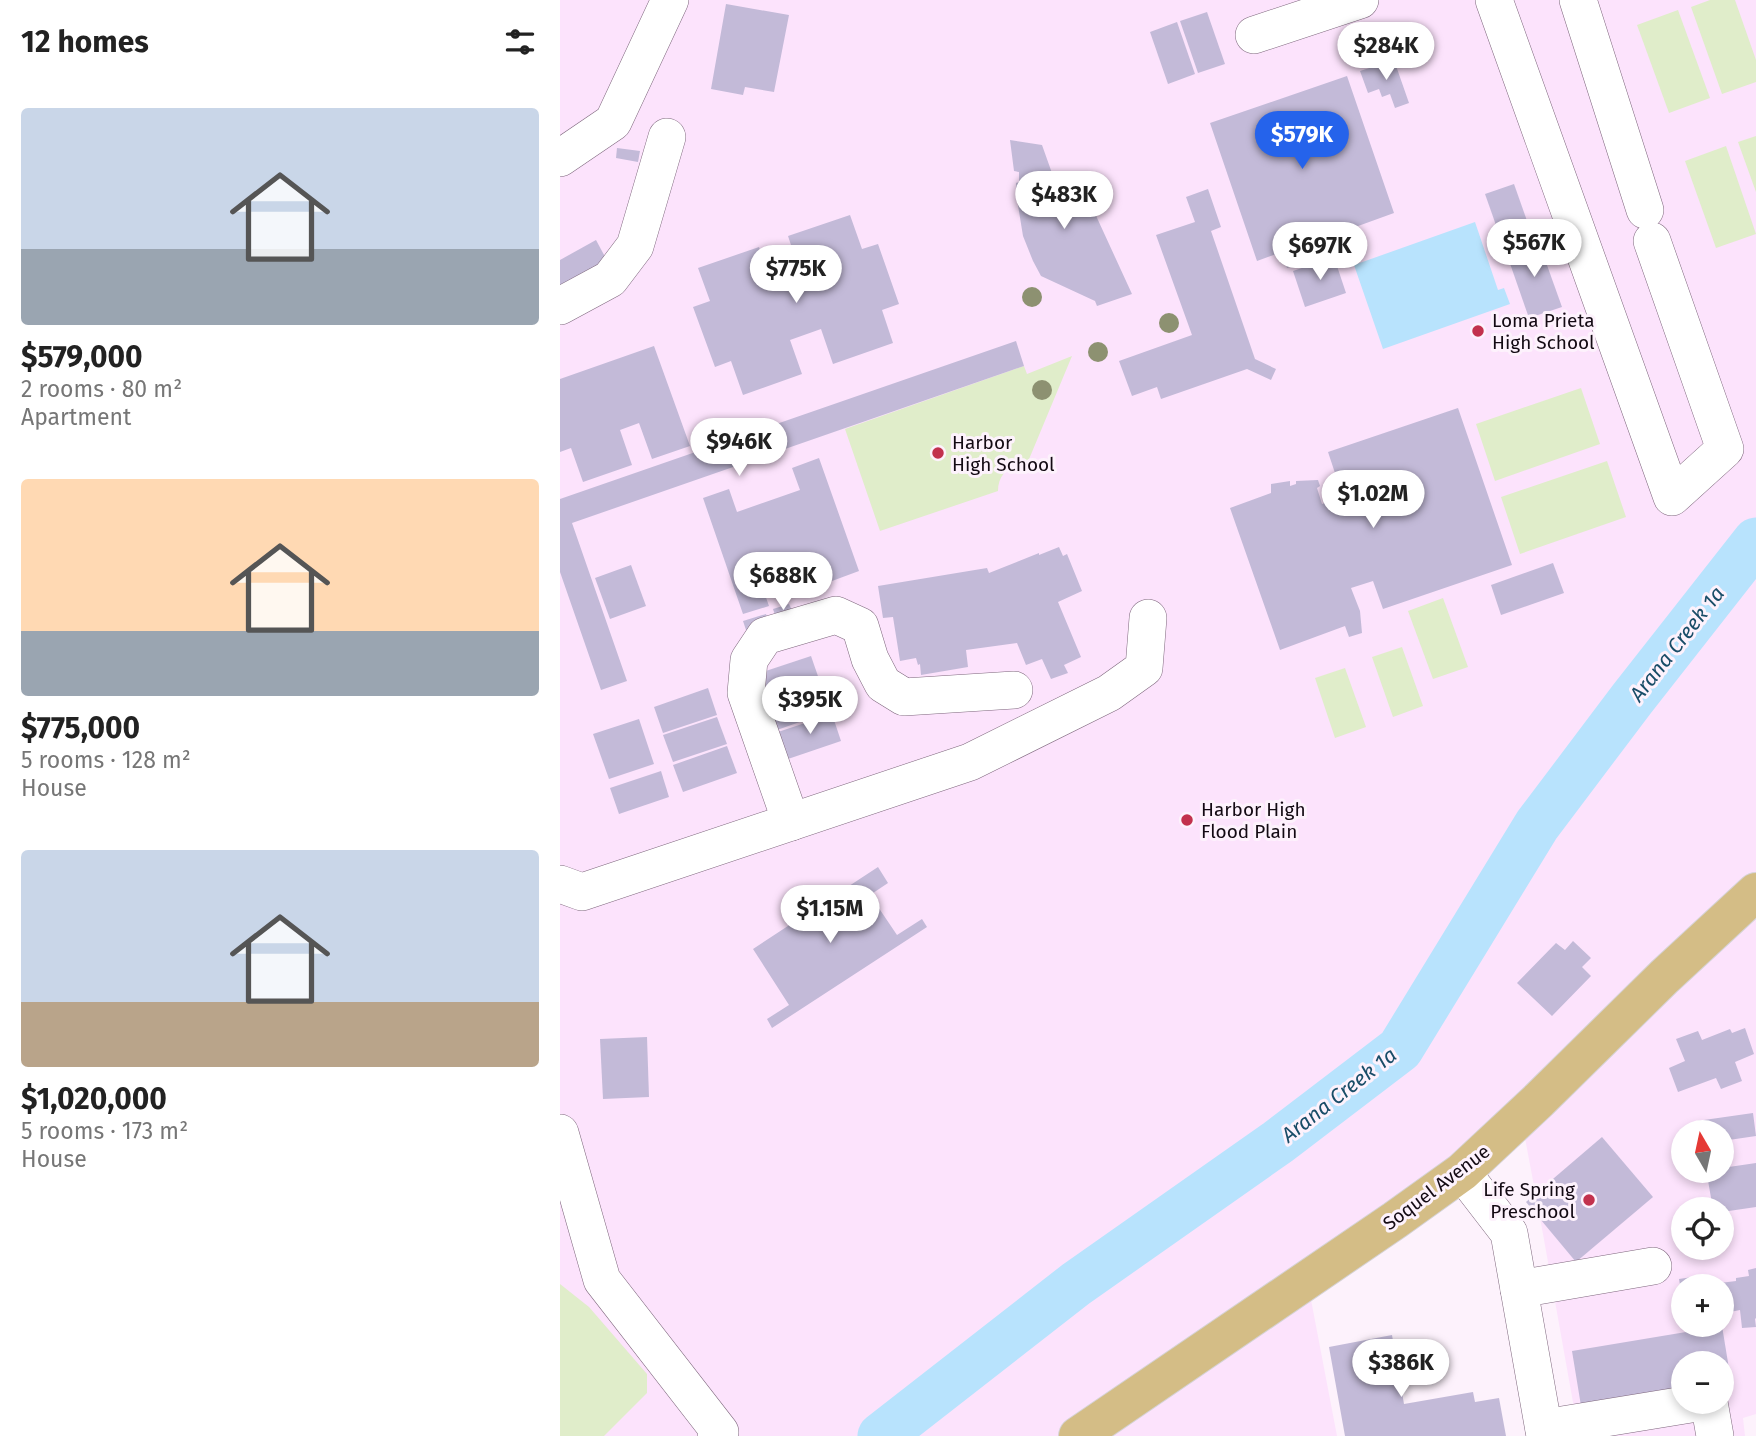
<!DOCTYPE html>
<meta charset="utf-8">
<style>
:root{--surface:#fff;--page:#f6f6f6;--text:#222;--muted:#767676;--accent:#2563eb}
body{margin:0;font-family:"Fira Sans",sans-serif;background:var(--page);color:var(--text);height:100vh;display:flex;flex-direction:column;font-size:26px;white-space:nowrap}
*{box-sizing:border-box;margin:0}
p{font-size:23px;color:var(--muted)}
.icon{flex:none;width:38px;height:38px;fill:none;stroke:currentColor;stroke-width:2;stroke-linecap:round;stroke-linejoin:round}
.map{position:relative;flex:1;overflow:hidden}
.sheet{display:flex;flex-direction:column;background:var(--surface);width:560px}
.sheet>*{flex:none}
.needle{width:46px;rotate:351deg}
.controls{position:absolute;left:1111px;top:1120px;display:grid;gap:14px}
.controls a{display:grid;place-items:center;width:63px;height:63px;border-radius:50%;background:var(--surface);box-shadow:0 4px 10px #0003;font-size:35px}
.price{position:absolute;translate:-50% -60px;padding:0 16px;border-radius:24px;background:#fff;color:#222;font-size:23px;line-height:46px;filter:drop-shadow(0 2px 4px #0008)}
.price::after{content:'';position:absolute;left:50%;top:42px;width:21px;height:16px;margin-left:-10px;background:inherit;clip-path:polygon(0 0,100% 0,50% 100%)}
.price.active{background:var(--accent);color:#fff}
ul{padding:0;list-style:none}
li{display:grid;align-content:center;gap:14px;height:371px;padding:0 21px}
li span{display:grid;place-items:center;height:217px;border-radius:7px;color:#555}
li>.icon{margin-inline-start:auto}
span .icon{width:126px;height:126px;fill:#fffc;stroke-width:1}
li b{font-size:30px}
h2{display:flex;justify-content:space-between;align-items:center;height:84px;padding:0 21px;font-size:30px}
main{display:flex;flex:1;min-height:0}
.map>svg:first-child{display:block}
</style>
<main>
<section class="sheet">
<h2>12 homes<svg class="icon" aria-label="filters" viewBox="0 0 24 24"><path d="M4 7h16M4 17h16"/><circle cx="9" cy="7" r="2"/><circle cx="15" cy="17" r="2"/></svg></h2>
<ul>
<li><span style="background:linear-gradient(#c9d6e8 65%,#9aa5b1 0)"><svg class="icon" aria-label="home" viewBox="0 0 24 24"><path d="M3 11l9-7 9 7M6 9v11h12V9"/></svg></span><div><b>$579,000</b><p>2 rooms · 80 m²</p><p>Apartment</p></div></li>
<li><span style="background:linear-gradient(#ffd9b3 70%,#9aa5b1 0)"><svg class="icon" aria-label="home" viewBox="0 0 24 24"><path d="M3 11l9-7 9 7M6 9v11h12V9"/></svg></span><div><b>$775,000</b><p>5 rooms · 128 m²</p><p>House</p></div></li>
<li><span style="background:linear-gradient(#c9d6e8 70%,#b9a48a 0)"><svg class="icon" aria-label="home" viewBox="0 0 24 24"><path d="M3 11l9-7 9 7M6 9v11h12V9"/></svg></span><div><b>$1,020,000</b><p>5 rooms · 173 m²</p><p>House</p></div></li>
</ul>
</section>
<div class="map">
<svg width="1196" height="1436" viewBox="0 0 1196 1436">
<rect width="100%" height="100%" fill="#fdf2fc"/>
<path fill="#fce3fc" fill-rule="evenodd" d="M0 0H1196V1414L1183 1418 1185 1436H1019L983 1234 962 1122 748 1284 777 1436H0ZM1124 1132H1162V1171H1124ZM1124 1209H1162V1248H1124ZM1124 1286H1162V1325H1124ZM1124 1363H1162V1402H1124Z"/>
<g fill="#e0edca">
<path d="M1150 0H1175L1196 60V82L1162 94 1131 7Z"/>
<path d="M1118 10 1150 98 1109 113 1077 25Z"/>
<path d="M1196 136V192L1178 142Z"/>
<path d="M1166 146 1196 234 1156 248 1125 161Z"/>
<path d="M512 356 467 464C450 464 438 474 438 491L320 531 285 429 464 366 467 374Z"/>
<path d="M1021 388 1040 444 935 481 916 424Z"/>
<path d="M1047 461 1066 517 960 554 941 497Z"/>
<path d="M883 598 908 667 873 679 848 611Z"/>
<path d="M842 647 863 706 833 717 812 657Z"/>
<path d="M785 668 806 727 775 738 755 678Z"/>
<path d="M0 1284 29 1307 87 1374V1393L44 1436H0Z"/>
</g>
<path fill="#b8e3fd" d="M915 222 938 290 944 288 950 304 823 349 794 265Z"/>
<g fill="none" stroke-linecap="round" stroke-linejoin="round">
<path stroke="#b8e3fd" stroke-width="47" d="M321 1436 516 1284 718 1142 840 1049 977 825 1072 699 1196 541"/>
</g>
<g fill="#c3bad8">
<path d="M166 4 229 15 214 92 185 87 183 95 151 89Z"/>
<path d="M647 12 665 64 638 73 620 21Z"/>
<path d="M617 22 635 74 608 84 590 32Z"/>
<path d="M834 60 849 103 835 108 830 94 822 97 819 89 808 93 800 71Z"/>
<path d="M787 76 834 213 765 238 771 252 727 268 722 252 697 261 650 123Z"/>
<path d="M450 140 482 145 498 190 521 183 572 294 537 306 535 301 481 276 473 261 463 236 456 193V183L459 182V172L454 171Z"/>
<path d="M57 148 80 151 78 162 56 158Z"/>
<path d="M954 184 972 235 943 245 925 194Z"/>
<path d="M648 189 661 227 651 231 695 359 716 369 711 380 687 369 601 399 597 387 572 396 559 361 632 335 596 235 635 222 626 197Z"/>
<path d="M290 215 302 249 318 244 339 304 322 310 333 343 273 364 261 329 230 340 242 374 183 395 171 361 155 367 133 307 150 301 138 268 199 247 210 279 239 269 228 236Z"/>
<path d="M36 240 50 266 0 293V260Z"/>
<path d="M978 240 1002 307 969 318 946 252Z"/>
<path d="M774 257 786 293 745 307 733 271Z"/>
<path d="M456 341 464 366 12 523 67 681 41 690 0 572V499Z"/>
<path d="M94 346 130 446 92 459 79 423 60 430 72 465 23 482 11 448 0 452V379Z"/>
<path d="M898 408 952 565 823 609 813 581 791 588 800 611 802 633 789 637 785 626 720 650 670 508 711 493V484L730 481V486L736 484V481L758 480 760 486 757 488 762 504 783 497 768 452Z"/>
<path d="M259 458 299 571 272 581 265 561 201 583 209 606 183 614 143 498 169 489 177 512 240 490 232 468Z"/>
<path d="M499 547 503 556 507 554 522 591 498 602 521 657 504 665 508 673 491 679 482 659 466 665 457 643 406 650 408 667 361 675 360 664 358 665 356 658 340 661 333 617 323 618 318 586 427 568 429 573 479 553V555Z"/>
<path d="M993 563 1004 593 941 615 931 585Z"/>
<path d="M71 565 86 606 50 619 35 578Z"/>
<path d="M229 604 234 615 217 621 213 609Z"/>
<path d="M206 614 209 623 186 630 183 621Z"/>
<path d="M251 656 260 682 206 701 197 674Z"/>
<path d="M261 685 271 711 217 730 207 703Z"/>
<path d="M148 688 157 715 103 733 94 707Z"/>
<path d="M272 714 281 741 228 759 218 732Z"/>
<path d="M157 717 167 744 113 762 103 735Z"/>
<path d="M79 719 94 764 49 779 33 734Z"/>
<path d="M167 746 177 773 123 792 113 765Z"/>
<path d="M101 771 109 797 59 814 50 788Z"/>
<path d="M318 867 328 883 310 895 337 935 362 919 367 927 212 1028 207 1019 229 1005 193 949Z"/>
<path d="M1013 941 1031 958 1022 967 1031 976 992 1016 957 983 996 943 1005 950Z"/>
<path d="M1185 1028 1194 1054 1175 1062 1182 1081 1161 1089 1156 1078 1118 1092 1109 1068 1125 1061 1116 1039 1138 1031 1142 1040 1170 1029 1172 1033Z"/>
<path d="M87 1037 89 1097 43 1099 40 1039Z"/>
<path d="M1193 1113 1196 1136 1162 1141V1132H1139L1137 1121Z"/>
<path d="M1042 1137 1093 1197 1016 1262 966 1202Z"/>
<path d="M1196 1163V1207L1162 1212V1209H1153L1147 1175 1156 1173V1171H1162V1168Z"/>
<path d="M1196 1268V1318L1195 1319 1196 1327 1182 1328 1180 1310 1165 1313 1162 1286 1160 1283 1176 1281V1278L1189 1276 1188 1270Z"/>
<path d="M1146 1275 1148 1286H1124V1297H1122L1119 1279Z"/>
<path d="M1162 1326 1172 1387 1162 1389V1363H1124V1395L1022 1412 1012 1351Z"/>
<path d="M832 1335 844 1404 913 1392 915 1402 939 1398 946 1436H785L769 1347Z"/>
</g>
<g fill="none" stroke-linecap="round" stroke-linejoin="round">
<g stroke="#7e677d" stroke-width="38">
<g id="minor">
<path d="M934 0 1112 497 1165 449 1092 241"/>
<path d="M1018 0 1085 210"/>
<path d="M694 35 800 0"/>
<path d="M0 158 53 122 110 0"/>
<path d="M0 306 50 279 75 246 107 137"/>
<path d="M231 822 186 693 189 660 205 636 276 615 300 626 310 659 323 684 344 697 454 690"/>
<path d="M0 884 22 892 410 762 549 693 584 668 588 618"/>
<path d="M0 1133 42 1280 160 1432 156 1436"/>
<path d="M902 1172 949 1233 985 1436"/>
<path d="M959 1289 1093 1266"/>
<path d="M1149 1402 1155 1436"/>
<path d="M984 1428 1143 1402"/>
</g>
</g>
<g stroke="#d5d3d5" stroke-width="40">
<path id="major" d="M518 1436 835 1220 902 1172 979 1100 1104 977 1196 892"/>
</g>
<use href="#minor" stroke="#fff" stroke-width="37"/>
<use href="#major" stroke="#d4bd86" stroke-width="38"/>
</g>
<g fill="#8d9171">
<circle cx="472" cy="297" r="10"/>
<circle cx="609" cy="323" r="10"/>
<circle cx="538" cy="352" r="10"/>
<circle cx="482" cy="390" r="10"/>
</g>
<g fill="#c2314d" stroke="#fdf2fc" stroke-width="2.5">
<circle cx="918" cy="331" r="7"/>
<circle cx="378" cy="453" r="7"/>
<circle cx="627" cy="820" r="7"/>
<circle cx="1029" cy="1200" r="7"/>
</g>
<g text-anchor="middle" stroke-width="6" stroke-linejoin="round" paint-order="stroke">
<g font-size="19" fill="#130a13" stroke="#fdf2fc" text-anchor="start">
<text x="932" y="327">Loma Prieta<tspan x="932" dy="22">High School</tspan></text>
<text x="392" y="449">Harbor<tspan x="392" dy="22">High School</tspan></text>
<text x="641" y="816">Harbor High<tspan x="641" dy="22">Flood Plain</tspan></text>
<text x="1015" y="1196" text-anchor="end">Life Spring<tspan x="1015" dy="22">Preschool</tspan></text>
</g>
<g font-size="19" fill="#130a13" stroke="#fdf2fc">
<text transform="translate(876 1187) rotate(-37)" y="7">Soquel Avenue</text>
</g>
<g font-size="21" font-style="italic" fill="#194d68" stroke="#fdf2fc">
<text transform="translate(1117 644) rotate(-52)" y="7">Arana Creek 1a</text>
<text transform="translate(779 1095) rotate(-38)" y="7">Arana Creek 1a</text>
</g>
</g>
</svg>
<div class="controls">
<a><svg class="needle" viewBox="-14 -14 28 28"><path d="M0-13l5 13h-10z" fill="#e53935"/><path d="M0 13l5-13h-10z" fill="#767676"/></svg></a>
<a><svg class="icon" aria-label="locate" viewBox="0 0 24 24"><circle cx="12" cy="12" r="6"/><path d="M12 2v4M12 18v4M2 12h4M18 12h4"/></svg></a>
<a>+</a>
<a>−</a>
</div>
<b class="price" style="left:826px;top:82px">$284K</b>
<b class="price active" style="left:742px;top:171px">$579K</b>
<b class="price" style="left:504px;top:231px">$483K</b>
<b class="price" style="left:974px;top:279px">$567K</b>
<b class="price" style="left:760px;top:282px">$697K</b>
<b class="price" style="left:236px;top:305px">$775K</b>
<b class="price" style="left:179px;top:478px">$946K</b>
<b class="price" style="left:813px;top:530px">$1.02M</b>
<b class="price" style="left:223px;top:612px">$688K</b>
<b class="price" style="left:250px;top:736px">$395K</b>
<b class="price" style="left:270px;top:945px">$1.15M</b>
<b class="price" style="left:841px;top:1399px">$386K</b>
</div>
</main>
